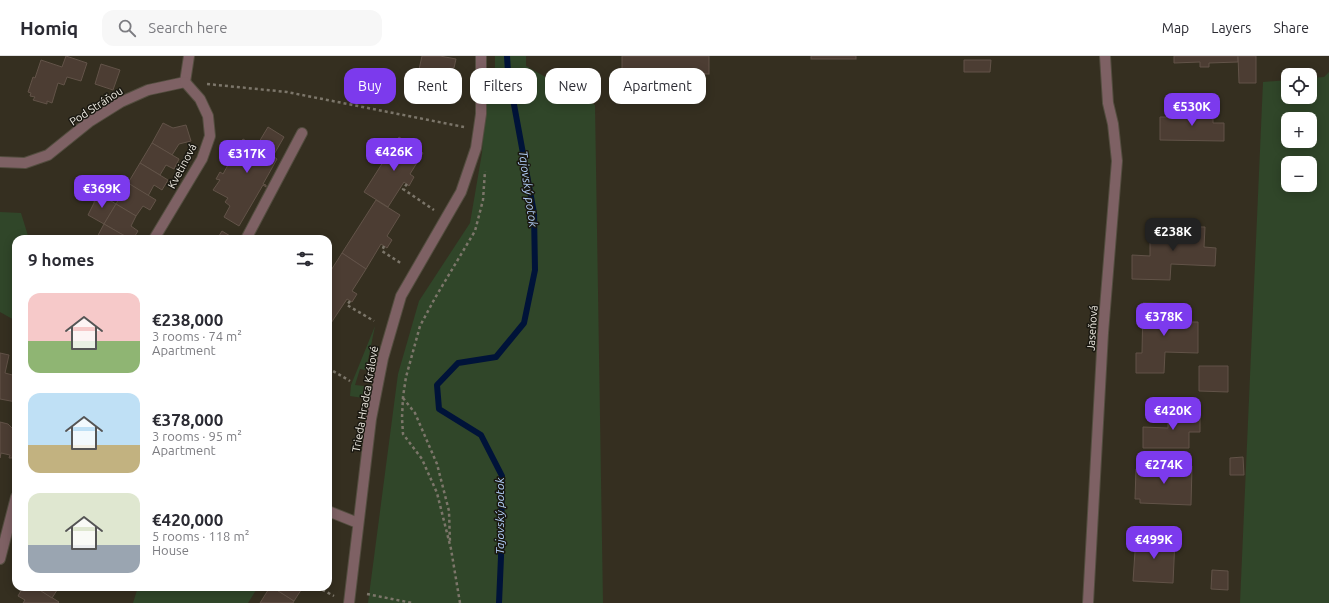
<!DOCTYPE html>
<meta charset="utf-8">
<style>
:root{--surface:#fff;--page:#f7f7f7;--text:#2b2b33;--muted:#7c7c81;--line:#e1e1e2;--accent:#7c3aed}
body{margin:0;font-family:Ubuntu,sans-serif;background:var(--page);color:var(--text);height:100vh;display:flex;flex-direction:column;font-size:15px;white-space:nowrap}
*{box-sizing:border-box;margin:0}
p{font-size:13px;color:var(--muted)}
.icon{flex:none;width:22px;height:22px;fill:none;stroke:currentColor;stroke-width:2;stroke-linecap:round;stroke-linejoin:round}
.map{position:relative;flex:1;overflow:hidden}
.drawer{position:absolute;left:12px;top:179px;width:320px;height:356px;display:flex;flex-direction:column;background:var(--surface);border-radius:12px;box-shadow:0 2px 10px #0003}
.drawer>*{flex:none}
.top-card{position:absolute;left:344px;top:12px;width:380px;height:36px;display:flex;gap:8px}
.tools{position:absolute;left:1281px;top:12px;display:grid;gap:8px}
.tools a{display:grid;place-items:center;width:36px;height:36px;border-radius:8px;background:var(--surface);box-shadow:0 2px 10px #0003;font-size:20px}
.price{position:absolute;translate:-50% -34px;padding:0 9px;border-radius:8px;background:var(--accent);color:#fff;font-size:13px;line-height:26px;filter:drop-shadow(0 1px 2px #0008)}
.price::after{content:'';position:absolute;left:50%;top:24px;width:12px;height:9px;margin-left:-6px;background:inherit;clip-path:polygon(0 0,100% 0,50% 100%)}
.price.active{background:#222;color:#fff}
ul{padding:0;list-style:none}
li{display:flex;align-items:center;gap:12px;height:100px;padding:0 16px}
li span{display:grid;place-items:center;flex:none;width:112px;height:80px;border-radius:12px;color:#555}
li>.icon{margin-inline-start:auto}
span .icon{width:48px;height:48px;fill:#fffc;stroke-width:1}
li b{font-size:17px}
h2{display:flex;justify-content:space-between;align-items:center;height:48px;padding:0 16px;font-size:17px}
.tag{padding:0 14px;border-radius:12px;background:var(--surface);box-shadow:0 2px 10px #0003;font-size:14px;line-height:36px}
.tag.active{background:var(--accent);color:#fff}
header{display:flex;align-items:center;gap:24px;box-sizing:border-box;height:56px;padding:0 20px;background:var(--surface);border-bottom:1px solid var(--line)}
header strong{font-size:19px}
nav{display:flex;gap:22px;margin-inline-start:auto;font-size:14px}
.search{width:280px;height:36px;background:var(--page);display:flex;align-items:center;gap:10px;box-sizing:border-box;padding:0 14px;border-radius:12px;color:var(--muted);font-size:15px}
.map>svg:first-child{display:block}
</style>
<header>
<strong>Homiq</strong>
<div class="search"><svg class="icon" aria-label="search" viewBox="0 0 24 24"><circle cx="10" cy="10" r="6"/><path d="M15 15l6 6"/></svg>Search here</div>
<nav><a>Map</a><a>Layers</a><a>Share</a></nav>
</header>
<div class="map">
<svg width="1329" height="547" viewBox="0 0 1329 547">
<rect width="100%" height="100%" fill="#352f20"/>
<g fill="#304629" fill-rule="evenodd">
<path d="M495 0H526V10L595 49 603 547H368L398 318 419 245 470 167 482 97 486 36H495Z"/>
<path d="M1329 16V547H1240L1263 26 1288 24V41H1310V22L1324 21ZM1288 63H1310V85H1288ZM1288 107H1310V129H1288Z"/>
<path d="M0 156 21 157 29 183H16V265L0 256Z"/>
<path d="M375 270 366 314 360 313 355 329 364 330 363 342 350 340 351 329Z"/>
<path d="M138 531H258L248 547H133Z"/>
</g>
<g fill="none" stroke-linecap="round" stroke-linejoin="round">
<path stroke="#001339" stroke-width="6" d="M499 547 501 501 502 420 481 379 439 353 437 329 458 307 496 301 524 267 535 214 534 157 508 16 507 0"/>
</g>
<g fill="#4c3d33" stroke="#625348">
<path d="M66 0 87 7 81 25 67 21 64 29 58 27 52 47 47 45V48L33 44 35 41 30 40 31 37 28 36 33 21 35 22 41 4 62 11Z"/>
<path d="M422 0H440L456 3 454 12H453L449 32 416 27Z"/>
<rect x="622" y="0" width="87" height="18"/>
<rect x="811" y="0" width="45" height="3"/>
<path d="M1174 0H1238V6L1209 7V11H1200V6L1174 7Z"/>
<path d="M1238 0H1256V27H1239Z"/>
<path d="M964 4H991L990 16H964Z"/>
<path d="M101 8 120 14 113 34 95 28Z"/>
<path d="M1184 54 1213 55V67H1224V85L1160 84V61H1183Z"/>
<path d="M163 67 173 72 186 69 191 85 179 88 172 99 152 87Z"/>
<path d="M268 71 284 81 273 100 277 103 263 128 266 129V131L263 129 239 170 224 161 230 150 225 146 228 142 213 134 220 124 216 123 220 116 223 118 233 100 230 98 234 92 237 93 243 83 256 91Z"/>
<path d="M399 81 423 97 410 118 414 121 409 130 404 126 388 151 364 136Z"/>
<path d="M152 87 179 103 174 113 166 109 160 119 140 107Z"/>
<path d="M140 107 168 124 162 134 154 129 148 140 128 127Z"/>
<path d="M128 127 156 144 150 154 143 150 136 160 116 148Z"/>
<path d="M96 136 116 148 104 168 88 159 94 147Z"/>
<path d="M376 144 400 159 387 180 392 184 387 192 381 188 366 213 342 197Z"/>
<path d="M116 148 136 160 131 170 138 175 133 183H130L104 168Z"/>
<path d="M104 168 130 183H96Z"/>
<path d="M1150 170 1205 171 1204 191 1216 192 1215 210 1171 208 1170 224 1132 223V199L1150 200Z"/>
<path d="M222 175 235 183H217Z"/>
<path d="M342 197 366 213 352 235 357 238 352 246 347 243 331 267 328 265V219Z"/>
<path d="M1143 247 1178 248V266H1198V297L1165 296 1164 317H1136V297H1142Z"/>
<path d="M0 297 9 299 5 317 16 320V346L0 343Z"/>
<path d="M1199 310H1228V336L1199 335Z"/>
<path d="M1168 355 1200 356V376H1189V392H1143V371L1168 372Z"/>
<path d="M0 366 8 368 12 372 16 373V386L12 402H9L10 399 1 397 0 402Z"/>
<path d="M1243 401 1244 419H1230V402Z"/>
<path d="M1152 409 1192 410 1191 449 1140 447V443H1135L1136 413H1152Z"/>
<path d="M1136 481 1175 483 1173 527 1133 525Z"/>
<path d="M1212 514 1228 515V534L1211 533Z"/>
<path d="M23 531H35L59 546 58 547H23L25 544 18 540Z"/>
<path d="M35 531H59L52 542Z"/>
<path d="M270 531H272L294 545 293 547H260Z"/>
<path d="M272 531H303L294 545Z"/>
</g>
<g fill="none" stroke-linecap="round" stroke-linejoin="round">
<g stroke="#534d3f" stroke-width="12">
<g id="minor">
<path d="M185 26 189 0"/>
<path d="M0 106 25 107 48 99 89 66 121 46 148 34 185 26"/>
<path d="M154 183 202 103 210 80 208 60 200 43 185 26"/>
<path d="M246 183 302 77"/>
<path d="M328 455 358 467"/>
<path d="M0 503 16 441"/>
<path d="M349 547 371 363 383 302 401 240 461 136 476 92 481 58V0"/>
<path d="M1088 547 1103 277 1117 105 1113 68 1108 47 1105 0"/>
</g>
</g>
<g stroke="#7c766a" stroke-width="2.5" stroke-dasharray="3 3" stroke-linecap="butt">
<path d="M207 28 287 36 464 71"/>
<path d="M407 128 403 133 434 154"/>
<path d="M384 190 382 195 402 208"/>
<path d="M350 245 347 249 374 265"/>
<path d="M328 312 350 325"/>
<path d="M403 342 415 357 437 408 449 455 450 487"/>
<path d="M317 531 334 540"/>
<path d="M367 538 412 547"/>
<path d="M460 547 451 493 437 437 422 403 403 378 402 362 403 341 406 321 420 270 435 242 475 175 483 144 485 115"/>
</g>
<use href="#minor" stroke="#7e6164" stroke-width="10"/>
</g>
<g text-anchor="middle" stroke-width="3" stroke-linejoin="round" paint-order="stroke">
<g font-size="11" fill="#f1ede4" stroke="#1a1811">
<text transform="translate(96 50) rotate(-33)" y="4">Pod Stráňou</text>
<text transform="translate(182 110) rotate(-62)" y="4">Kvetinová</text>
<text transform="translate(1092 272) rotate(-86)" y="4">Jaseňová</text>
<text transform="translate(365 343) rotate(-80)" y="4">Trieda Hradca Králové</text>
</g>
<g font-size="12" font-style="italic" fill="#b1cef8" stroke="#1a1811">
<text transform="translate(528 133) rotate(82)" y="4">Tajovský potok</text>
<text transform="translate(500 460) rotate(-90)" y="4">Tajovský potok</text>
</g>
</g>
</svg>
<div class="tools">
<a><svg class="icon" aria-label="locate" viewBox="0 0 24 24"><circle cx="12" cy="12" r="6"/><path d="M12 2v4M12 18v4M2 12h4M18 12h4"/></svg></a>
<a>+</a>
<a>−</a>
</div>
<b class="price" style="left:1192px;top:71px">€530K</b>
<b class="price" style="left:394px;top:116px">€426K</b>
<b class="price" style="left:247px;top:118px">€317K</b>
<b class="price" style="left:102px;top:153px">€369K</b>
<b class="price active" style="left:1173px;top:196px">€238K</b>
<b class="price" style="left:1164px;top:281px">€378K</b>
<b class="price" style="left:1173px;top:375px">€420K</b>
<b class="price" style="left:1164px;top:429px">€274K</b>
<b class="price" style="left:1154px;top:504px">€499K</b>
<div class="top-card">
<a class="tag active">Buy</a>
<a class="tag">Rent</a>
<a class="tag">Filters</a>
<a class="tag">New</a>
<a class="tag">Apartment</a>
</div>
<section class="drawer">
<h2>9 homes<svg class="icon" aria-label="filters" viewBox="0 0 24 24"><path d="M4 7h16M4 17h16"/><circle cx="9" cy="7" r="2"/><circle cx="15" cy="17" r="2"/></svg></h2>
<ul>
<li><span style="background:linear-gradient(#f6c9c9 60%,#8fb573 0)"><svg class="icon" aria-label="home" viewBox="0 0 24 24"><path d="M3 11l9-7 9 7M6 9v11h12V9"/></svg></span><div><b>€238,000</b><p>3 rooms · 74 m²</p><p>Apartment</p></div></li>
<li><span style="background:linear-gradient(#bfe0f5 65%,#c2b280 0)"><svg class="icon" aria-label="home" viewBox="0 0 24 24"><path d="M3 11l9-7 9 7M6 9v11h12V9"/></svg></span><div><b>€378,000</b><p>3 rooms · 95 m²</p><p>Apartment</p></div></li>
<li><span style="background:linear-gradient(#dfe7d0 65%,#9aa5b1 0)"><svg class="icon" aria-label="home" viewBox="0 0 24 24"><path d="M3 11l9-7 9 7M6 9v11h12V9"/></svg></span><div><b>€420,000</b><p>5 rooms · 118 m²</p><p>House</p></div></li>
</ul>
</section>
</div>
